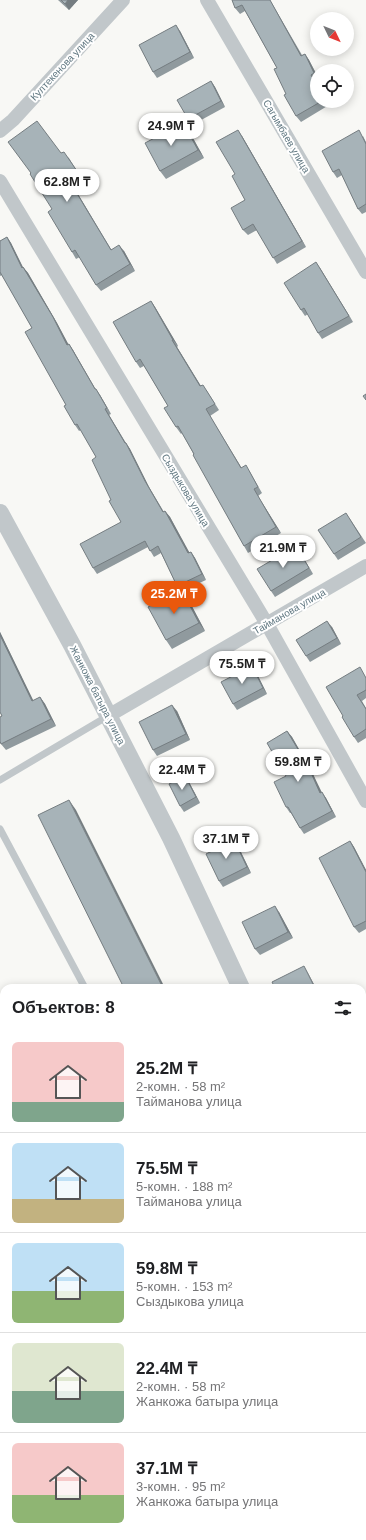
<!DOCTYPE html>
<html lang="ru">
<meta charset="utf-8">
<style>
:root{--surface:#fff;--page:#f6f6f6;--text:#202124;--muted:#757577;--line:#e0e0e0;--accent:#ea580c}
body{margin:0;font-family:Arial,sans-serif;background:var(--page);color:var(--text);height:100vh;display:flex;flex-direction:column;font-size:15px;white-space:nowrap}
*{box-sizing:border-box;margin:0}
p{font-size:13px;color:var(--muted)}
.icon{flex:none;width:22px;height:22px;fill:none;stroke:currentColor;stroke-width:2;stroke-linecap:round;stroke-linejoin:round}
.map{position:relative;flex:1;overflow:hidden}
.drawer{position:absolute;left:0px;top:984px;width:366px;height:556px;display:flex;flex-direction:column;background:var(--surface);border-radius:12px 12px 0 0;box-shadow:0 2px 10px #0003}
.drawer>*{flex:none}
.needle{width:26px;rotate:133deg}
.controls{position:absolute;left:310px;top:12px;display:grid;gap:8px}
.controls a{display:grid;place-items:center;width:44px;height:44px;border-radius:50%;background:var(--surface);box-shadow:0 2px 10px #0003;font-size:20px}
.price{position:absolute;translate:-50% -34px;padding:0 9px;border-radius:14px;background:#fff;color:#222;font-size:13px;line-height:26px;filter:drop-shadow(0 1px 2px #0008)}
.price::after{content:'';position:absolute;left:50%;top:24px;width:12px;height:9px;margin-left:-6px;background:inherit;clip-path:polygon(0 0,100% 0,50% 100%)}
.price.selected{background:var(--accent);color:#fff}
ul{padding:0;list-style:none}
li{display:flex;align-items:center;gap:12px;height:100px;padding:0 12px}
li+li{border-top:1px solid var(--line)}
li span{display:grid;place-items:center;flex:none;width:112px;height:80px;border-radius:6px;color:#555}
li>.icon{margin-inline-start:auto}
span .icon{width:48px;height:48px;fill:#fffc;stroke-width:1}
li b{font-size:17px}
h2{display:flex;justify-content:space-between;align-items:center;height:48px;padding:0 12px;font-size:17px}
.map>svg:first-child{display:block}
</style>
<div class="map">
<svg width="366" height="1540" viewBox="0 0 366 1540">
<rect width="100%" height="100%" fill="#f8f8f5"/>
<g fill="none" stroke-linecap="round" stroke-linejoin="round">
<g stroke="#c1c7ca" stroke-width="7">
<path d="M0 780 108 716"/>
<path d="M0 829 85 988"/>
<path d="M0 1294 3 1297"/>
</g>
<g stroke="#c1c7ca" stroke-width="14">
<path d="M207 0 366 272"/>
<path d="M0 131 13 120 123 0"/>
<path d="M0 181 267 624 366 801"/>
<path d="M108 716 366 566"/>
</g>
<g stroke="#c1c7ca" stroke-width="18">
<path d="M0 513 72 645 171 838 241 988"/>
<path d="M362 1229 366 1234"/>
</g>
</g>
<g fill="#909a9e">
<path d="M58 0H78L69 10Z"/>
<path d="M232 0H270L302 55 305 54 309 60 317 75V79L315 80 317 101H327L329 105 301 122 296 116 286 94 277 68 245 11 240 14 235 8Z"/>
<path d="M180 31 194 58 157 78 153 72Z"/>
<path d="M211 81 215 87 225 107 192 125 188 119Z"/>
<path d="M183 123 189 131 204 158 166 179 160 171Z"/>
<path d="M242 136 306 247 277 264 257 230 248 235 243 230 245 200 235 174Z"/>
<path d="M363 136 366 142V212L362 214 358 209 342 175 337 178 333 172Z"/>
<path d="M61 153 69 158 81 178 72 184 111 249 124 251 135 271 101 291 96 285 80 257 76 259 72 252 52 209Z"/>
<path d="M7 237 11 243 23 267 28 273 57 323 68 344H69L73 350 95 389 100 395 111 414 109 415 126 443 130 449 149 487 164 512 165 511 170 517 189 553 191 552 195 558 206 580 182 591 187 597 205 631 172 649 166 640 180 590 177 586 161 553 154 557 148 547 97 574 93 568 121 522 111 500 96 457 81 430 79 431 75 425 32 328 2 275 0 276V241Z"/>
<path d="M320 268 353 322 322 339 318 333 308 314 305 316 301 310Z"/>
<path d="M151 301 155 307 178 346 177 347 201 386 207 391 219 410 210 416 241 468 250 472 262 493 258 496 281 533 248 553 244 546 182 433 181 434 176 427 168 406 144 366 140 368 136 362Z"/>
<path d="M350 519 366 543 338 560 334 554Z"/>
<path d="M296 546 313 574 275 597 271 591Z"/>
<path d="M332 627 341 644 310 662 306 656Z"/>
<path d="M0 632 33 701 40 697 45 704 56 726 6 750 1 744 2 716 0 712Z"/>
<path d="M256 672 267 694 237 710 233 704Z"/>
<path d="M366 677V698L362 701 366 708V738L358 743 354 737 343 716Z"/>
<path d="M177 711 190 740 157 756 153 750Z"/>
<path d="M287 731 292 737 312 772 321 793 326 798 336 817 304 834 300 828 291 813H290L286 807V776Z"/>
<path d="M185 776 189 782 200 803 184 812 180 806Z"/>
<path d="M234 840 238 846 251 873 223 887 219 881Z"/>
<path d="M350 841 354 847 366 870V929L359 933 354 927Z"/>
<path d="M279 912 293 938 260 955 255 949Z"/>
<path d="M366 1122V1154L363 1156 362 1154V1124Z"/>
<path d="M0 1165 4 1169V1211L0 1207Z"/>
<path d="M362 1369 366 1377V1390L362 1392Z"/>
<path d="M362 1413 366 1421V1447L362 1449Z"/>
<path d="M366 1473V1540H234L232 1536H362V1475Z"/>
</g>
<g fill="#757d81">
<path d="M68 0H78L69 10 65 4Z"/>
<path d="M270 0 305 62 301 56Z"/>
<path d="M176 25 180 31 194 58 190 52Z"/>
<path d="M305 54 309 60 317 76 314 73Z"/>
<path d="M211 81 215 87 225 107 221 101Z"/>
<path d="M183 123 189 131 204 158 198 150Z"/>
<path d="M238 130 242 136 306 247 302 241Z"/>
<path d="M67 177 72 184 115 257 111 250Z"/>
<path d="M7 237 11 243 26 274 22 268Z"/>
<path d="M119 245 124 251 135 271 130 264Z"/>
<path d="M316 262 320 268 353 322 349 316Z"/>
<path d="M23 267 28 273 57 323 72 351 67 345Z"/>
<path d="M151 301 155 307 178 346 173 340Z"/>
<path d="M172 340 177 347 205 393 200 386Z"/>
<path d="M69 344 73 350 99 395 95 389Z"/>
<path d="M96 389 100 395 111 414 107 408Z"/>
<path d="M105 409 109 415 129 449 125 443Z"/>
<path d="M206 409 210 416 246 475 241 468Z"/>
<path d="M126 443 130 449 149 487 167 518 145 481Z"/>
<path d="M254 489 258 496 281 533 276 527Z"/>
<path d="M165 511 170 517 193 559 188 553Z"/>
<path d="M296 546 300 552 313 574 309 568Z"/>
<path d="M191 552 195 558 206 580 202 574Z"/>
<path d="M181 589 187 597 205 631 199 623Z"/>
<path d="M327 621 332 627 341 644 337 638Z"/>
<path d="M0 632 37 708 32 701 0 635Z"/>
<path d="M252 666 256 672 267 694 263 688Z"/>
<path d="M40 697 45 704 56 726 51 719Z"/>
<path d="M172 705 177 711 190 740 186 734Z"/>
<path d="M287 731 292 737 312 772 325 799 320 793Z"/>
<path d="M185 776 189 782 200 803 196 797Z"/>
<path d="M322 792 326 798 336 817 332 811Z"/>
<path d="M69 800 76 810 165 988H163Z"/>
<path d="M234 840 238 846 251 873 247 867Z"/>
<path d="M350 841 354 847 366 870V872Z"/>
<path d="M275 906 279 912 293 938 288 932Z"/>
<path d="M304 966 308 973 316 988H315Z"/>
<path d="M362 1369 366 1377V1380L362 1373Z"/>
<path d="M362 1413 366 1421V1425L362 1417Z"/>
</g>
<g fill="#a7b3b8" stroke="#757d81">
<path d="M61 0H68L65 4Z"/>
<path d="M232 0H270L301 56 305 54 314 73 311 75 317 85V101H322L296 116 284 95 286 94 274 69 277 68 242 5 235 8Z"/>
<path d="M176 25 190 52 153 72 139 45Z"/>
<path d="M211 81 221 101 188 119 177 100Z"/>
<path d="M37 121 61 153 64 152 77 171 67 177 111 250 119 245 130 264 96 285 75 250 72 252 48 212 52 209 30 174 31 173 8 142Z"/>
<path d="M183 123 198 150 160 171 145 143Z"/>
<path d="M238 130 302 241 273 258 253 224 243 230 231 208 245 200 232 176 235 174 216 142Z"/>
<path d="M359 130 366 144V204L358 209 339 169 333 172 322 151Z"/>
<path d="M7 237 22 268 23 267 53 317 67 345 69 344 95 389H96L107 408 105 409 125 443H126L145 481 163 512 165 511 188 553 191 552 202 574 177 586 158 546 150 551 145 541 93 568 80 544 121 522 109 501 111 500 92 460 96 457 77 424 75 425 64 406 66 405 25 332 32 328 0 272V241Z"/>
<path d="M316 262 349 316 318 333 304 308 301 310 284 283Z"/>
<path d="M151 301 173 340H172L200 386 203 385 215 404 206 409 241 468 246 465 258 487 254 489 276 527 244 546 193 455 194 454 178 426 176 427 164 408 168 406 140 359 136 362 113 322Z"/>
<path d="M366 394V400L363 396Z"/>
<path d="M346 513 361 537 334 554 318 530Z"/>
<path d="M296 546 309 568 271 591 257 569Z"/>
<path d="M181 589 199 623 166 640 148 607Z"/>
<path d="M327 621 337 638 306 656 296 640Z"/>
<path d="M0 635 32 701 40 697 51 719 1 744 0 741V717L2 716 0 712Z"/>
<path d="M252 666 263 688 233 704 221 682Z"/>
<path d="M360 667 366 678V690L357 695 366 709V729L354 737 342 717 343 716 326 687Z"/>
<path d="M172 705 186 734 153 750 139 722Z"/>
<path d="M287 731 308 766 320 793 322 792 332 811 300 828 288 807H286L274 782 286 776 267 743Z"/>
<path d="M185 776 196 797 180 806 169 784Z"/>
<path d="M69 800 163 988H124L38 815Z"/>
<path d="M234 840 247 867 219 881 206 854Z"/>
<path d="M350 841 366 872V921L354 927 319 858Z"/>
<path d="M275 906 288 932 255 949 242 922Z"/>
<path d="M304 966 315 988H275L272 982Z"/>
<path d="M366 1122V1146L362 1148V1124Z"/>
<path d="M0 1165 4 1169V1209L0 1205Z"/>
<path d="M362 1373 365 1379 362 1380Z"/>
<path d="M362 1417 366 1425V1436L362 1438Z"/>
<path d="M366 1473V1532L362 1534V1475Z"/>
<path d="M232 1536H358L350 1540H234Z"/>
</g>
<g text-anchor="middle" stroke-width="4" stroke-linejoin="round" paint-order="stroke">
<g font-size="10" fill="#617882" stroke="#fff">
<text transform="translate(62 66) rotate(-47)" y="4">Култекенова улица</text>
<text transform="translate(287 136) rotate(60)" y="4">Сагымбаев улица</text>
<text transform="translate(186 490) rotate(59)" y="4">Сыздыкова улица</text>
<text transform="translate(289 611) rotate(-30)" y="4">Тайманова улица</text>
<text transform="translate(98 695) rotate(63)" y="4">Жанкожа батыра улица</text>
</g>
</g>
</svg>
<div class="controls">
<a><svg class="needle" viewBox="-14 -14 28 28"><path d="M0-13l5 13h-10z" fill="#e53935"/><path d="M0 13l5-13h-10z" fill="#757577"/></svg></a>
<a><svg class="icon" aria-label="locate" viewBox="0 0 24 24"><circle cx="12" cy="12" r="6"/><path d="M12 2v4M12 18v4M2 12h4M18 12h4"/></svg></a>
</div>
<b class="price" style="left:171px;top:147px">24.9M ₸</b>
<b class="price" style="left:67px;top:203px">62.8M ₸</b>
<b class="price" style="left:283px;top:569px">21.9M ₸</b>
<b class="price selected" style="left:174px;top:615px">25.2M ₸</b>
<b class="price" style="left:242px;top:685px">75.5M ₸</b>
<b class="price" style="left:298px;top:783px">59.8M ₸</b>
<b class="price" style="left:182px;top:791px">22.4M ₸</b>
<b class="price" style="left:226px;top:860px">37.1M ₸</b>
<section class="drawer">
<h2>Объектов: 8<svg class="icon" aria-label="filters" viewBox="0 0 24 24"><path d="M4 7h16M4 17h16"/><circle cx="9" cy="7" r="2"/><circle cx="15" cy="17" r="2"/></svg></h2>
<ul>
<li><span style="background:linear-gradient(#f6c9c9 75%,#7fa58c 0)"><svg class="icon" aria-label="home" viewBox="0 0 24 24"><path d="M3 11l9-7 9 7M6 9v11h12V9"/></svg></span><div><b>25.2M ₸</b><p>2-комн. · 58 m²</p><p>Тайманова улица</p></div></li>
<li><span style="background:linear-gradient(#bfe0f5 70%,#c2b280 0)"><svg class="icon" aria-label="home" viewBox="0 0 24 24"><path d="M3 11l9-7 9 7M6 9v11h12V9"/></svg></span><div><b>75.5M ₸</b><p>5-комн. · 188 m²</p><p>Тайманова улица</p></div></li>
<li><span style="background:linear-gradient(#bfe0f5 60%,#8fb573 0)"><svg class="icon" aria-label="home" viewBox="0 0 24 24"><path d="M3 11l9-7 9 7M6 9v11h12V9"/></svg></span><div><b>59.8M ₸</b><p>5-комн. · 153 m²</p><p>Сыздыкова улица</p></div></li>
<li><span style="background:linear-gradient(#dfe7d0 60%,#7fa58c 0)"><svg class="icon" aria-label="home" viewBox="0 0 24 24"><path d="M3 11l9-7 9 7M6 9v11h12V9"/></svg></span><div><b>22.4M ₸</b><p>2-комн. · 58 m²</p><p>Жанкожа батыра улица</p></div></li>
<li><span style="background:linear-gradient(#f6c9c9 65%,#8fb573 0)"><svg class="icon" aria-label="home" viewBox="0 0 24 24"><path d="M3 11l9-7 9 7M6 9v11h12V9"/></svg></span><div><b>37.1M ₸</b><p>3-комн. · 95 m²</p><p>Жанкожа батыра улица</p></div></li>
</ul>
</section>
</div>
